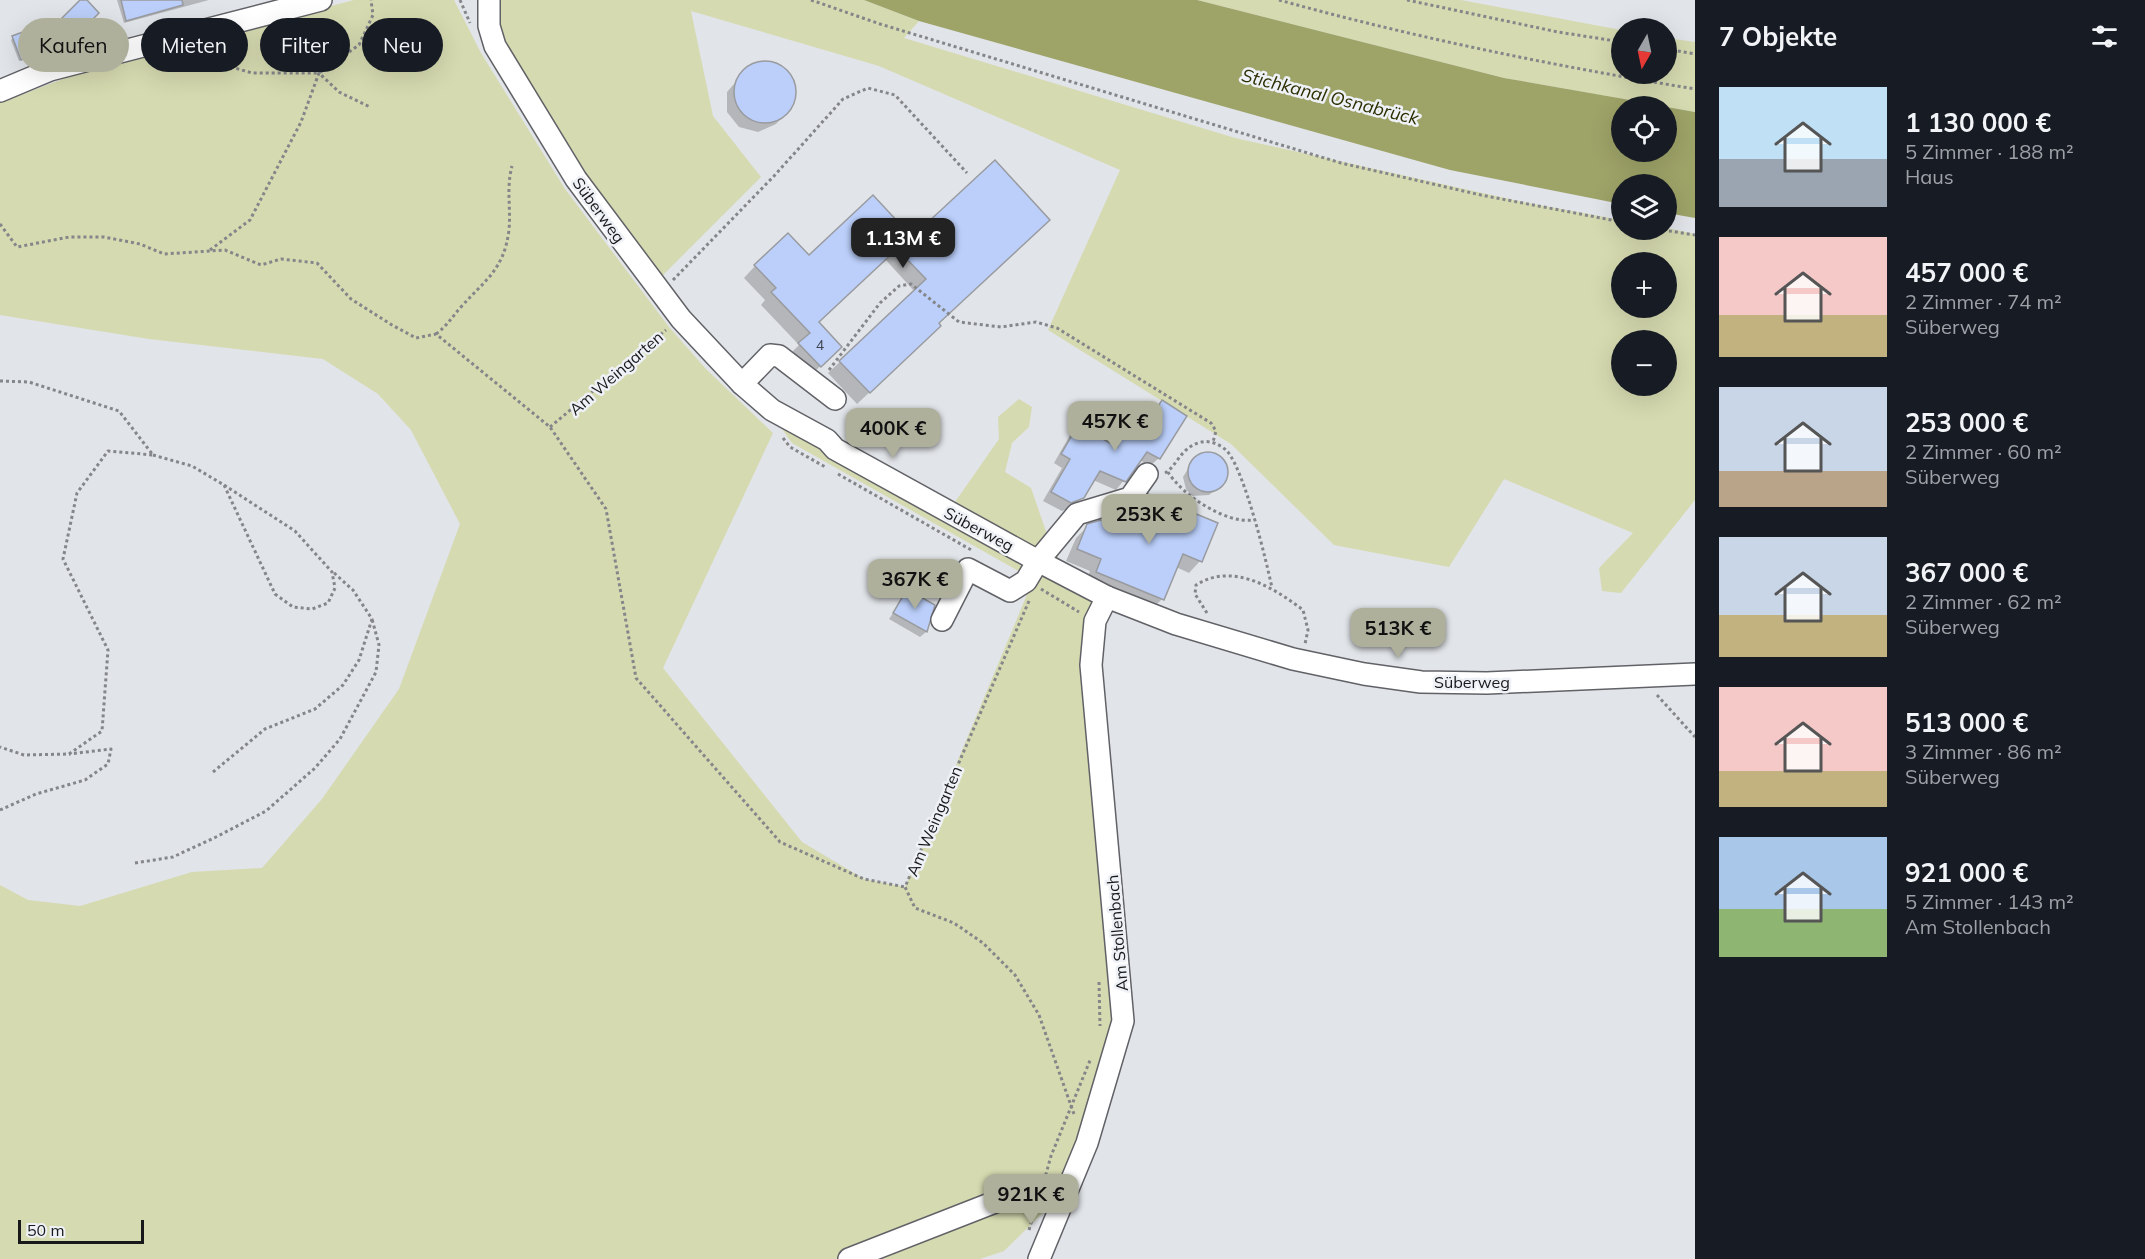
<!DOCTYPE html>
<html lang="de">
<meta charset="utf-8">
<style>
:root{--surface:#171b24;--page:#20242c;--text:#f1f3f6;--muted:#9ea1a6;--accent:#aeb09c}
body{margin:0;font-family:Mulish,sans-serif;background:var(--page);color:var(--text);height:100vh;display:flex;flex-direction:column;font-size:22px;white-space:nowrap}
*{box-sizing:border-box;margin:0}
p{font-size:20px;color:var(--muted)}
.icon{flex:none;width:33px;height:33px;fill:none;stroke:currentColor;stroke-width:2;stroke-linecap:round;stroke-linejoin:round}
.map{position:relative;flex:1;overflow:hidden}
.details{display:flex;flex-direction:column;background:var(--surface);width:450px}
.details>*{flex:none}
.top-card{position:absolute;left:18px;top:18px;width:570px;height:54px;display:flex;gap:12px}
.needle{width:39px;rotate:189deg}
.tools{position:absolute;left:1611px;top:18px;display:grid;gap:12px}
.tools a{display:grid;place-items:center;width:66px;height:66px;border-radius:50%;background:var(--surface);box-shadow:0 6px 24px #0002;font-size:30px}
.scale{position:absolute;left:18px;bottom:15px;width:126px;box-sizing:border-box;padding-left:6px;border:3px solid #17181a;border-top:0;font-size:16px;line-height:21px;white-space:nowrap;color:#17181a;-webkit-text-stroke:4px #eef1f6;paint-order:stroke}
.price{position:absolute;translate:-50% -51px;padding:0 14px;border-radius:12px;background:var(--accent);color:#111;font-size:20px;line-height:39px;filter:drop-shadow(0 2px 3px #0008)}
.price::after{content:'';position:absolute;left:50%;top:36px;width:18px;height:14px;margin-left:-9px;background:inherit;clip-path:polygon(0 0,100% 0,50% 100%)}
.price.selected{background:#222;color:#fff}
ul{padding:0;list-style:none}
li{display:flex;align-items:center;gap:18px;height:150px;padding:0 24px}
li span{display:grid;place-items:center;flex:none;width:168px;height:120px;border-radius:0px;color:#555}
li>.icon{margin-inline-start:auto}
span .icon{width:72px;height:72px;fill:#fffc;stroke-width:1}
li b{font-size:26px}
h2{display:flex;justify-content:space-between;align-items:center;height:72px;padding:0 24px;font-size:26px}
.tag{padding:0 21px;border-radius:27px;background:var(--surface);box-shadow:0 6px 24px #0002;font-size:21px;line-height:54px}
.tag.selected{background:var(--accent);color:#111}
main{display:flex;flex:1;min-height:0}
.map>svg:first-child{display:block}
</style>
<main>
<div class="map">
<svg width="1695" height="1259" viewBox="0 0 1695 1259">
<rect width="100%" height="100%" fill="#e1e4e8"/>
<g fill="#d6dab0" fill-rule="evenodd">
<path d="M354 0H454L481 53 565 189 669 327 706 369 773 433 663 668 802 842 864 879 905 887 1031 585 1038 561 948 512 999 439 998 417 1019 399 1032 407 1029 427 1012 443 1005 472 1031 488 1050 543 1070 577 1107 597 1095 621 1123 993 1091 1129 1045 1211 1004 1251 980 1259H0V885L28 900 80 906 192 872 262 868 322 799 399 689 460 524 411 430 378 394 323 359 149 339 0 315V103L89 69Z"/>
<path d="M497 0H864L919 21 904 38 1235 138 1523 202 1621 220 1622 230 1667 228 1695 234V500L1621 593 1602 591 1599 568 1633 533 1504 479 1449 567 1334 545 1231 444 1048 330 1120 170 879 66 691 11 713 116 761 177 659 279 584 176 497 30ZM1622 262H1666V308H1622ZM1622 340H1666V386H1622Z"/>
<path d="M1197 0H1461L1621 30 1622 74H1666L1667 38 1695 42V112L1504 78Z"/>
<path d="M777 422 1027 564 1022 573 792 443Z"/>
</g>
<path fill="#9ea368" d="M864 0H1197L1504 78 1664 106H1622V152H1666L1667 107 1695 112V218L1667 213 1666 184H1622L1621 204 1450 170 919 21Z"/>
<g fill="#0003">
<path d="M82 0 97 13 72 38 58 24Z"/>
<path d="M117 0H209L124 23Z"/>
<path d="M13 38 47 48 19 61 11 40Z"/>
<path d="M758 63 778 65 792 79 794 88 791 107 785 114 776 124 758 132 739 127 727 112V92L749 67Z"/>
<path d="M994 163 937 324 928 337 857 404 828 373 915 292 885 259 817 323 840 347 809 377 788 356 799 345 761 305 765 300 744 278 755 266 912 239Z"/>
<path d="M1163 402 1159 458 1150 466 1140 460 1116 490 1093 480 1074 506 1062 511 1043 501 1062 468 1054 463 1070 435 1078 427 1114 447 1124 430 1132 421 1143 427Z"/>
<path d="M1211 454 1221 459 1226 476 1220 486 1209 495 1192 496 1186 489 1183 477 1194 459Z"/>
<path d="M1149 496 1200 561 1189 573 1176 567 1162 599 1150 611 1085 584 1090 571 1066 561 1076 538 1088 526 1121 530 1125 522Z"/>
<path d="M908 591 934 606 926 632 920 637 889 619Z"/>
</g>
<g fill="#bbcffa" stroke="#999b9f" stroke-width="1.5">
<path d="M80 0H87L99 13 75 37 59 21Z"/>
<path d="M121 0H182L183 5 126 21Z"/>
<path d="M39 26 48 49 21 60 12 36Z"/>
<circle cx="765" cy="92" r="31"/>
<path d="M995 160 1050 220 939 323 941 326 870 393 839 361 926 279 897 249 819 322 842 347 821 367 798 343 810 333 771 292 776 288 754 265 788 233 809 255 873 195 912 237Z"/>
<path d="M1162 400 1187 416 1160 459 1147 452 1126 482 1100 471 1084 498 1071 503 1051 492 1070 459 1061 454 1078 425 1117 447 1132 419 1145 427Z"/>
<circle cx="1208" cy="472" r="20"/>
<path d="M1148 494 1218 523 1202 562 1183 554 1164 600 1096 572 1101 559 1077 549 1087 524 1101 520 1127 531 1136 509Z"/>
<path d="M907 589 935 605 927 632 893 613Z"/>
</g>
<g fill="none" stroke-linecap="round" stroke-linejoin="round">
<g stroke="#616267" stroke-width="24">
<g id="minor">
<path d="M489 0V26L495 46 576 179 681 319 742 384 772 410 827 440 835 449 1038 561 1107 597 1176 624 1293 659 1364 674 1421 682 1487 683 1695 674"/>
<path d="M0 91 50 70 321 0"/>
<path d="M742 384 770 355 779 356 835 399"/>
<path d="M942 620 968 569 1010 591 1026 581 1038 561 1077 514 1130 498 1147 474"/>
<path d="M849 1259 1018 1193 1062 1204"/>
<path d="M1039 1259 1087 1143 1123 1021 1091 665 1095 621 1107 597"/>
</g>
</g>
<g stroke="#848689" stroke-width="3" stroke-dasharray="3 3" stroke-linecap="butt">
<path d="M460 0 470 23"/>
<path d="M811 0 880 24 1341 163 1481 195 1622 222"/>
<path d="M1279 0C1416 38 1555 66 1695 89"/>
<path d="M1407 0 1558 32 1622 42"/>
<path d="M1666 49 1695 54"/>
<path d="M191 53 201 58 252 73H319L359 45 373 15 371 0"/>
<path d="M0 224 17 247 69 237H104L140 244 164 254 225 250 261 265 281 259 317 263 351 299 392 325 416 338 436 334 550 427 606 509 636 678 780 842 864 879 905 887"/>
<path d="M1663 230 1695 235"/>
<path d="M210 250 250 220 301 122 319 73 339 92 370 107"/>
<path d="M673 280 774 176 843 99 868 88 895 95 967 173"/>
<path d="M436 334C447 326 452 317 461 307 485 280 504 270 509 230 511 207 506 189 512 166"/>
<path d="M829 370 880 303 899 286 911 284 959 322 1001 327 1036 322 1057 328 1211 423 1216 431 1213 442"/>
<path d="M0 381 29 382 119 411 153 455 108 451 77 493 63 559 108 650 102 731 69 754 24 755 0 747"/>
<path d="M550 427 666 330"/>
<path d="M783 438 790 447 827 468"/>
<path d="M153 455 192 466 224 485 275 594 293 607 312 609 328 603 335 588 332 572 295 531 224 485"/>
<path d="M1168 472C1182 495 1226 524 1253 520"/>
<path d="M1165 473C1177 466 1180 449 1198 443 1208 439 1220 444 1227 451 1244 470 1266 559 1272 588"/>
<path d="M838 474 973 551"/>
<path d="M1041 589 1079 612"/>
<path d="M1029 601 905 887 915 908 954 923 983 943 1015 975 1039 1015 1075 1117"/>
<path d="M1207 613 1195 594 1196 585C1232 562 1273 587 1303 610L1308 630 1305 644"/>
<path d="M1657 695 1695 737"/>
<path d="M213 772 265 729 315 709 343 685 359 660 372 619 353 590 333 572"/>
<path d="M0 810 36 794 85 780 108 764 111 749 69 754"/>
<path d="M135 863 173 857 216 837 266 811 315 768 340 739 376 672 379 645 372 619"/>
<path d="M1099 982 1100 1026"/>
<path d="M1044 1181 1051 1156 1091 1058"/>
<path d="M1029 1230 1033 1216"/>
</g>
<use href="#minor" stroke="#fff" stroke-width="21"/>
</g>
<g text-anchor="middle" stroke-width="5" stroke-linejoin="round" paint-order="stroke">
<g font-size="14" fill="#404652">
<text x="820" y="350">4</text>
</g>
<g font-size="16" fill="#17181a" stroke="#eef1f6">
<text transform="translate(599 210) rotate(54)" y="6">Süberweg</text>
<text transform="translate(616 373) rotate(-41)" y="6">Am Weingarten</text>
<text transform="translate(979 529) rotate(28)" y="6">Süberweg</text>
<text x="1472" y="688">Süberweg</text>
<text transform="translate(934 821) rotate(-67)" y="6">Am Weingarten</text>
<text transform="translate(1117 933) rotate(-95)" y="6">Am Stollenbach</text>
</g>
<g font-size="18" font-style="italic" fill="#2d2f00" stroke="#eef1f6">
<text transform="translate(1330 97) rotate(14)" y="6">Stichkanal Osnabrück</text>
</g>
</g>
</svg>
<div class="tools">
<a><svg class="needle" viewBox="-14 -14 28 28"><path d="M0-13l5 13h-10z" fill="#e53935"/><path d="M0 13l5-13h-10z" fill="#9ea1a6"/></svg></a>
<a><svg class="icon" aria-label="locate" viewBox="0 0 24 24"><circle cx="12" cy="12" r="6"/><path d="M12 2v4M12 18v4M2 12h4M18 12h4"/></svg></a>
<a><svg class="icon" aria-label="layers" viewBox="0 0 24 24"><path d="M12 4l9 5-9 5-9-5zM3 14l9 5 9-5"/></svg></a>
<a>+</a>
<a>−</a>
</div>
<div class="scale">50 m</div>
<b class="price selected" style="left:903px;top:269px">1.13M €</b>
<b class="price" style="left:1115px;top:452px">457K €</b>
<b class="price" style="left:893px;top:459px">400K €</b>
<b class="price" style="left:1149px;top:545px">253K €</b>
<b class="price" style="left:915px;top:610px">367K €</b>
<b class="price" style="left:1398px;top:659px">513K €</b>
<b class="price" style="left:1031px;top:1225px">921K €</b>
<div class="top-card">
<a class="tag selected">Kaufen</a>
<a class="tag">Mieten</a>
<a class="tag">Filter</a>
<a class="tag">Neu</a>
</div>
</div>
<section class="details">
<h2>7 Objekte<svg class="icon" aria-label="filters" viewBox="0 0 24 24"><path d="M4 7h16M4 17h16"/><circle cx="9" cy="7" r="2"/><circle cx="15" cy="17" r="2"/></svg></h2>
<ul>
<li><span style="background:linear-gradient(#bfe0f5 60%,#9aa5b1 0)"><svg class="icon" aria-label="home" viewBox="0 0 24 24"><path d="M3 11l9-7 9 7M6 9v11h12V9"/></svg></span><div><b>1 130 000 €</b><p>5 Zimmer · 188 m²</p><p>Haus</p></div></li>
<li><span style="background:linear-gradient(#f6c9c9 65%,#c2b280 0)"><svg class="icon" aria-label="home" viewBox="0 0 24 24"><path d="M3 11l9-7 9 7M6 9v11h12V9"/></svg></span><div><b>457 000 €</b><p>2 Zimmer · 74 m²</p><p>Süberweg</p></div></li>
<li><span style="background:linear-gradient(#c9d6e8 70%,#b9a48a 0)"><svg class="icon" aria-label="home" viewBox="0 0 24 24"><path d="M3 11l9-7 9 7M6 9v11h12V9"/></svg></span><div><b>253 000 €</b><p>2 Zimmer · 60 m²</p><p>Süberweg</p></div></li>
<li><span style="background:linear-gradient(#c9d6e8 65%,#c2b280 0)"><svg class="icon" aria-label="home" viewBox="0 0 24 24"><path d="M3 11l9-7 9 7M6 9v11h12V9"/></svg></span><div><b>367 000 €</b><p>2 Zimmer · 62 m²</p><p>Süberweg</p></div></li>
<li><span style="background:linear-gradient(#f6c9c9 70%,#c2b280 0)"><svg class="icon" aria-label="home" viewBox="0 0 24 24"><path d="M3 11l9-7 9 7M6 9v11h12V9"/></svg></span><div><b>513 000 €</b><p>3 Zimmer · 86 m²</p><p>Süberweg</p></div></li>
<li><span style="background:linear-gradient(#a9c7e8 60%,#8fb573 0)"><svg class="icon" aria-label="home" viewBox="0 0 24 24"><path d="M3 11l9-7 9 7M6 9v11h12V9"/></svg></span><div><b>921 000 €</b><p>5 Zimmer · 143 m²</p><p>Am Stollenbach</p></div></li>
</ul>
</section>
</main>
